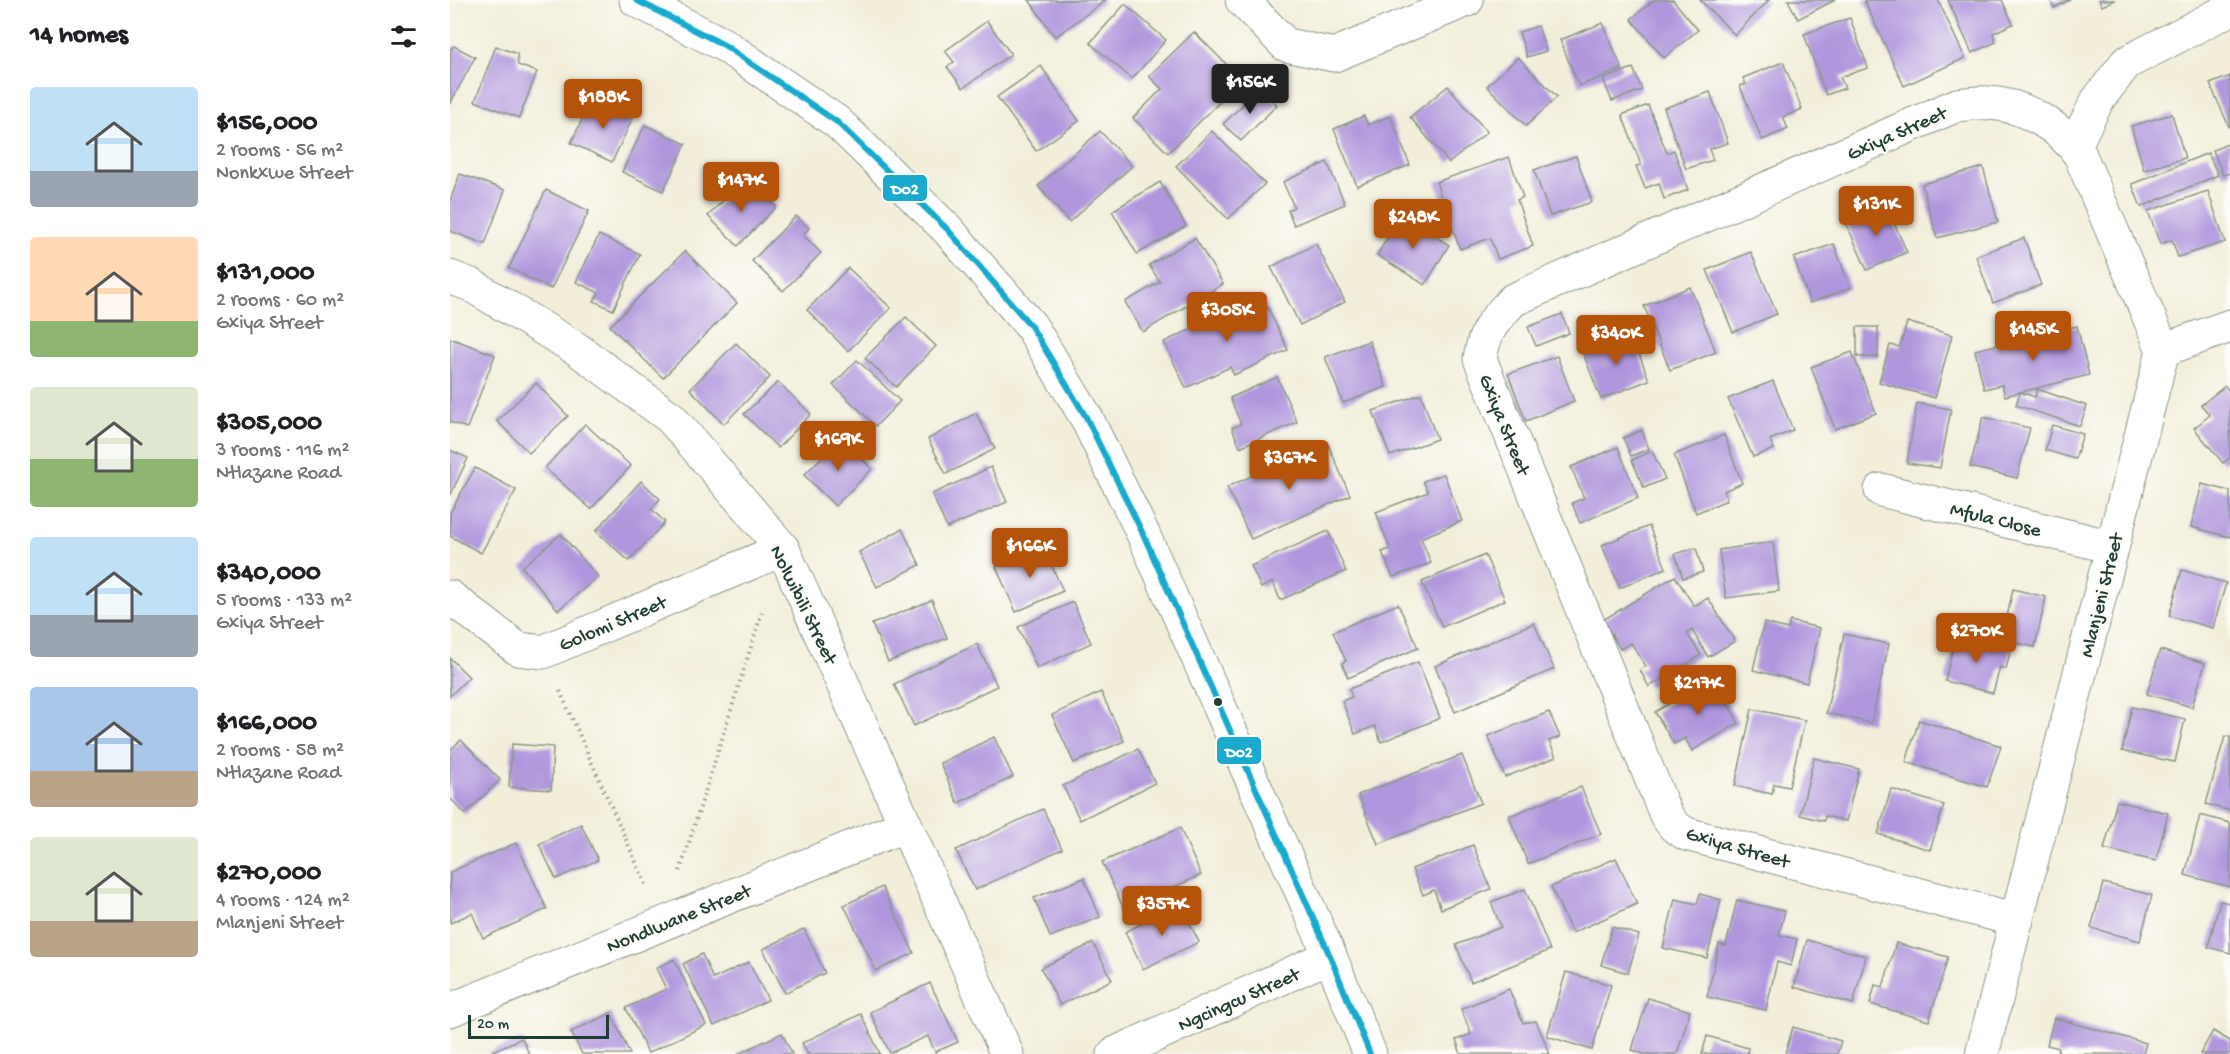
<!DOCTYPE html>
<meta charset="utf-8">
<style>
:root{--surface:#fff;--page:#f6f6f6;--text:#202124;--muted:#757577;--accent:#b45309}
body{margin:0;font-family:"Gochi Hand",sans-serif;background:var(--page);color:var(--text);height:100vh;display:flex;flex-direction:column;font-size:22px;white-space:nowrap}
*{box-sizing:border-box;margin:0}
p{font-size:20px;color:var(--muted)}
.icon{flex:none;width:33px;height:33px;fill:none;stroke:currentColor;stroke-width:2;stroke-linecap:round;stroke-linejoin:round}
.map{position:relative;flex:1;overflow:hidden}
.details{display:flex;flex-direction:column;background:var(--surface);width:450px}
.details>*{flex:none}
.scale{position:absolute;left:18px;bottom:15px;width:141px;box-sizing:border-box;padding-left:6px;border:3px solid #1f3d34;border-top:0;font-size:16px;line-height:21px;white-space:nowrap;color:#1f3d34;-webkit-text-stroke:4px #fdfcf7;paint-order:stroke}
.price{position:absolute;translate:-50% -51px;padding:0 14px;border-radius:6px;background:var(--accent);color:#fff;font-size:20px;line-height:39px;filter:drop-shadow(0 2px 3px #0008)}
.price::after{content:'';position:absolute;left:50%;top:36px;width:18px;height:14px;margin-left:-9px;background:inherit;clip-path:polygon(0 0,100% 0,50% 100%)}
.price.active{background:#222;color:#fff}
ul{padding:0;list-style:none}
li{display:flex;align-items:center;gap:18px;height:150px;padding:0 30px}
li span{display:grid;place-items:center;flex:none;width:168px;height:120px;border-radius:6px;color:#555}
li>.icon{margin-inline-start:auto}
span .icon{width:72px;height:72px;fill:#fffc;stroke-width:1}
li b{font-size:26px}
h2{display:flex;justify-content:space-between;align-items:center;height:72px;padding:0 30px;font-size:26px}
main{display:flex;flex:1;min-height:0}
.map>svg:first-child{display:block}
</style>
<main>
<section class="details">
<h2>14 homes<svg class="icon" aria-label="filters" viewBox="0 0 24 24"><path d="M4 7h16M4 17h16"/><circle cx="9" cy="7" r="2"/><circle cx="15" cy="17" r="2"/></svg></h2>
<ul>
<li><span style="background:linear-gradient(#bfe0f5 70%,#9aa5b1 0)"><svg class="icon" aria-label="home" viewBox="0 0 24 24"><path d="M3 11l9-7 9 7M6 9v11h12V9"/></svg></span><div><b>$156,000</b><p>2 rooms · 56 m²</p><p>Nonkxwe Street</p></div></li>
<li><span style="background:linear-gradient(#ffd9b3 70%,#8fb573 0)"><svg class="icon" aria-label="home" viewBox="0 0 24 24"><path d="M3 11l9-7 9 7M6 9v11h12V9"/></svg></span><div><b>$131,000</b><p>2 rooms · 60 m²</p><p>Gxiya Street</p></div></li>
<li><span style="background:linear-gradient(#dfe7d0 60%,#8fb573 0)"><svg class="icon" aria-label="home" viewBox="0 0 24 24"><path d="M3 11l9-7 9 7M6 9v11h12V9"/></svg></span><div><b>$305,000</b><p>3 rooms · 116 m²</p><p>Ntlazane Road</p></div></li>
<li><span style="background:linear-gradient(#bfe0f5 65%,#9aa5b1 0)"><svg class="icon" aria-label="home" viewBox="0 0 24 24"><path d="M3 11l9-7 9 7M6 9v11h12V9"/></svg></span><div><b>$340,000</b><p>5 rooms · 133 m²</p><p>Gxiya Street</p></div></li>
<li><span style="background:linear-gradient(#a9c7e8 70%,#b9a48a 0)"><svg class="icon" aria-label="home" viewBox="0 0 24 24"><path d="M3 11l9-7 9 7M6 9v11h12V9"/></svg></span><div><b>$166,000</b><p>2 rooms · 58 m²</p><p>Ntlazane Road</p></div></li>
<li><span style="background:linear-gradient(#dfe7d0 70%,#b9a48a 0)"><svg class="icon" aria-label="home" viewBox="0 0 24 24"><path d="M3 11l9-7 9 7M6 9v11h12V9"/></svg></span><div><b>$270,000</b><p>4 rooms · 124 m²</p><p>Mlanjeni Street</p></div></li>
</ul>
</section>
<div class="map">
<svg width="1780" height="1054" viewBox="0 0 1780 1054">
<rect width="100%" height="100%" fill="#fdfcf7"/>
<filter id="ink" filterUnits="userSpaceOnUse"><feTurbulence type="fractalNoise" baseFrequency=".0167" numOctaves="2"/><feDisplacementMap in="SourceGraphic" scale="12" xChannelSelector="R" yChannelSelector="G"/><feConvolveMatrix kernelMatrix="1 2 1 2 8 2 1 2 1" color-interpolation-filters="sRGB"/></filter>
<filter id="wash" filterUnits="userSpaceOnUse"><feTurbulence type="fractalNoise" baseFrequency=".008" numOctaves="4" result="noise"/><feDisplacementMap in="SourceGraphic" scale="24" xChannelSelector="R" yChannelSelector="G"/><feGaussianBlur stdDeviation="1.35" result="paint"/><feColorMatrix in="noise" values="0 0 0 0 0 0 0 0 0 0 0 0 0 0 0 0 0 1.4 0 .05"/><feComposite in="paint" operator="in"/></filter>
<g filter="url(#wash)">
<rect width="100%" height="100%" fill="#f2eeda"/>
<g id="blocks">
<g fill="#b097dd">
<path d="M579 0H656L605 37Z"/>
<path d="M1204 0H1223L1248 30 1214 58 1181 19Z"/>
<path d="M1250 0H1319L1285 35Z"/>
<path d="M1338 0H1385L1348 19Z"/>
<path d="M1414 0H1488L1515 58 1454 86Z"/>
<path d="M1498 0H1552L1563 24 1543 33 1546 42 1522 53Z"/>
<path d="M1600 0H1620L1604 8Z"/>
<path d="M1649 0H1665L1652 6Z"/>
<path d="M675 4 716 40 682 79 640 43Z"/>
<path d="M1400 18 1418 68 1390 77 1395 88 1376 95 1354 34Z"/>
<path d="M537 21 561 54 513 88 497 67 504 62 495 51Z"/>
<path d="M1153 23 1172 69 1129 86 1110 40Z"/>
<path d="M1088 26 1096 51 1077 57 1069 32Z"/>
<path d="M744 32 792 80 718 153 683 118 712 89 699 76Z"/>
<path d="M4 46 25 57 0 104V50Z"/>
<path d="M46 46 67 54 68 65 87 72 69 118 25 101Z"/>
<path d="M1068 57 1107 97 1076 126 1037 86Z"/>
<path d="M1333 62 1352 109 1333 117 1338 129 1312 140 1290 86 1296 84 1293 78Z"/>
<path d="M591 66 629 121 586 151 547 97Z"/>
<path d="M1183 68 1192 90 1162 101 1153 79Z"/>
<path d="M1780 76V129L1760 84Z"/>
<path d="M998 86 1037 132 999 163 960 117Z"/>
<path d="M810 88 827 105 791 141 773 124Z"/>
<path d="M1260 92 1278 143 1259 149 1263 160 1236 169 1214 108Z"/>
<path d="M141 101 164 111 168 103 186 111 162 162 121 143Z"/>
<path d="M1198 105 1217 153 1224 150 1238 190 1214 199 1209 183 1195 188 1186 166 1191 165 1172 115Z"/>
<path d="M1722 114 1735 158 1694 170 1681 126Z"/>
<path d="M914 116 918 125 940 116 960 165 907 186 884 129Z"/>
<path d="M195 125 236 144 213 191 172 172Z"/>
<path d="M650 131 682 166 619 222 588 186Z"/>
<path d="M762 131 815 184 778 219 726 166Z"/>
<path d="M1780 143V173L1773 175 1763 150Z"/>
<path d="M1758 153 1768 175 1691 207 1682 184Z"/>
<path d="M1126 156 1142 202 1100 216 1084 170Z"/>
<path d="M1059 157 1073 197 1067 200 1083 246 1048 259 1040 238 1010 249 986 182Z"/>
<path d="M877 162 895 204 844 225 838 210 844 207 833 182Z"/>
<path d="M1533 167 1548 222 1487 238 1472 184Z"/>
<path d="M10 174 55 190 35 244 0 231V201Z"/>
<path d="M710 182 736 226 687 254 662 211Z"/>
<path d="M289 184 304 197 310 190 326 207 288 246 258 216Z"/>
<path d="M96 190 139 211 101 289 59 268Z"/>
<path d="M1758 191 1775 242 1728 257 1722 240 1710 244 1698 211Z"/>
<path d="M1436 205 1457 252 1417 270 1396 223Z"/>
<path d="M951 215 999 245 975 285 927 255Z"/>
<path d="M346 216 359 228 353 235 371 253 333 291 302 261Z"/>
<path d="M149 235 190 254 163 310 144 301 149 293 126 282Z"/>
<path d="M745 238 773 284 693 332 675 302 710 282 699 265Z"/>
<path d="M1574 238 1591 285 1543 303 1526 256Z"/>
<path d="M866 244 895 302 850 325 821 267Z"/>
<path d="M1384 244 1400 288 1360 303 1344 258Z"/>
<path d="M235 251 287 303 213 378 160 326Z"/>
<path d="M1301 252 1327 314 1283 332 1257 270Z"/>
<path d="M398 268 441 308 398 351 357 310Z"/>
<path d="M1240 287 1266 352 1220 370 1194 306Z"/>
<path d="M812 296 838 350 784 375 780 367 736 388 714 342Z"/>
<path d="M1112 314 1119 333 1086 346 1078 327Z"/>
<path d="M456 317 486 346 446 387 415 358Z"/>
<path d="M1457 322 1502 335 1485 398 1429 382 1440 345 1450 347Z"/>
<path d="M1627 326 1639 375 1555 396 1552 385 1534 389 1525 350Z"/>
<rect x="1407" y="327" width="21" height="30"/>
<path d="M1181 333 1199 380 1151 399 1133 353Z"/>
<path d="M0 338 45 355 17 428 0 422Z"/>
<path d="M919 341 936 387 893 403 875 357Z"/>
<path d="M286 343 320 377 274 424 240 389Z"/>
<path d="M1402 352 1426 413 1385 429 1361 367Z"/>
<path d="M1107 356 1124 401 1076 421 1058 374Z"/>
<path d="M407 360 450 401 426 426 383 385Z"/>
<path d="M827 377 847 422 790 447 782 428 791 424 780 398Z"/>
<path d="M1323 381 1343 430 1320 440 1324 449 1303 457 1278 399Z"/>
<path d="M328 382 361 414 328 448 294 414Z"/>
<path d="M86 383 118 416 79 453 47 421Z"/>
<path d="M1775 386 1780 392V458L1773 463 1744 428 1760 415 1751 405Z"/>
<path d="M1587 389 1637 406 1630 426 1566 405 1570 392 1585 397Z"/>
<path d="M971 394 987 439 940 456 923 411Z"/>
<path d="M1467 403 1501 409 1490 468 1457 463Z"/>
<path d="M526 413 545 449 496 474 478 439Z"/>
<path d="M1533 417 1580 428 1567 478 1520 467Z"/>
<path d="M135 424 181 466 141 509 95 468Z"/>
<path d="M1602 425 1633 434 1625 459 1595 450Z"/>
<path d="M1192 430 1199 449 1181 456 1173 438Z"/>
<path d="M1274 435 1292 483 1274 491 1277 500 1246 513 1224 455Z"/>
<path d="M391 438 422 469 385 506 354 475Z"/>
<path d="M877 442 900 495 801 539 777 487Z"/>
<path d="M1168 447 1188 498 1130 523 1122 503 1134 498 1121 467Z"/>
<path d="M0 450 18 458 0 496Z"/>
<path d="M1202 451 1215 479 1194 488 1182 460Z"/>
<path d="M541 467 557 502 497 528 482 494Z"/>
<path d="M25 468 66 490 31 553 0 536V513Z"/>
<path d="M994 474 1012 521 971 538 981 563 943 577 932 552 940 549 926 512 978 492 973 481Z"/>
<path d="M191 481 210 499 201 509 215 522 179 561 146 531Z"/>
<path d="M1752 484 1780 491V537L1741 527Z"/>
<path d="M1199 526 1216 568 1170 588 1152 545Z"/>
<path d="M452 529 470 565 427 587 409 552Z"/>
<path d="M878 531 896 571 830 600 823 582 811 588 801 566Z"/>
<path d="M111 534 148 577 108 610 72 567Z"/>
<path d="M1323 542 1329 591 1276 598 1269 550Z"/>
<path d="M593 546 613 591 566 612 546 567Z"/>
<path d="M1246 548 1253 572 1233 578 1225 554Z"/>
<path d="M1035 555 1055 600 992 627 972 582Z"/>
<path d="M1732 570 1776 583 1763 628 1719 616Z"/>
<path d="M1225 576 1244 606 1258 598 1285 641 1258 657 1242 630 1237 634 1251 655 1199 687 1190 670 1196 666 1181 643 1170 649 1153 620Z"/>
<path d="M1563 589 1596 597 1585 647 1552 640Z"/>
<path d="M482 600 497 638 438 662 422 624Z"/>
<path d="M623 602 641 643 587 668 568 627Z"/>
<path d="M948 604 968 648 898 678 892 663 896 661 883 632Z"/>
<path d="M1340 621 1370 628 1357 683 1303 670 1314 623 1338 629Z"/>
<path d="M1084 623 1104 669 1005 712 985 666Z"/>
<path d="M1394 634 1439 644 1421 723 1376 713Z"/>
<path d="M1506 636 1561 649 1556 669 1550 667 1543 693 1495 681Z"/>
<path d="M527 644 547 686 464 726 444 684Z"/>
<path d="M1710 650 1755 663 1742 707 1697 694Z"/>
<path d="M0 658 19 677 0 696Z"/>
<path d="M968 662 990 718 931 742 925 726 905 734 892 701 902 697 899 689Z"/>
<path d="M1262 678 1289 723 1242 751 1235 738 1224 744 1205 712Z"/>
<path d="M651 692 674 741 624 763 602 715Z"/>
<path d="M1682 707 1735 719 1725 762 1672 751Z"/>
<path d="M1302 709 1355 720 1339 787 1324 784 1322 794 1285 786Z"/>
<path d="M1099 712 1110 737 1099 741 1106 757 1055 777 1038 736Z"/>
<path d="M1469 720 1551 746 1537 787 1456 762Z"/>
<path d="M1775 736 1780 737V811L1756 804Z"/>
<path d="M544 737 563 777 508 803 490 763Z"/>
<path d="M11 740 50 780 15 814 0 798V750Z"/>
<path d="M62 744 103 747 101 790 59 787Z"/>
<path d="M688 749 705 783 630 820 613 786Z"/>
<path d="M1012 755 1031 803 928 844 908 795Z"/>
<path d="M1364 758 1409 769 1396 821 1375 816 1374 821 1350 815Z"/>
<path d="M1131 787 1151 834 1078 864 1059 816Z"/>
<path d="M1441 789 1494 805 1480 850 1428 834Z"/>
<path d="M1667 801 1718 813 1706 861 1654 849Z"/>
<path d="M593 809 612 849 525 890 506 850Z"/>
<path d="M1750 815 1780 823V887L1735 875Z"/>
<path d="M131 824 148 860 106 879 89 844Z"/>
<path d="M730 828 751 875 674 909 652 862Z"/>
<path d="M66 843 97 909 33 938 22 913 0 923V872Z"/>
<path d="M1023 845 1041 889 991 909 984 890 973 895 962 869Z"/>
<path d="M1166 858 1187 904 1122 933 1101 887Z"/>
<path d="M634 878 650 917 600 937 584 898Z"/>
<path d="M1653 883 1702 895 1690 941 1641 928Z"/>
<path d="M432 887 464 953 426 971 394 905Z"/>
<path d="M1075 889 1100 950 1021 982 1006 945 1051 927 1041 902Z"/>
<path d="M1250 894 1271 900 1257 958 1213 948 1225 899 1247 904Z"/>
<path d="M1287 900 1335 911 1329 935 1347 939 1341 966 1327 962 1316 1010 1257 997 1269 944 1276 946Z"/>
<path d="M1770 901 1780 903V953L1758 947Z"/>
<path d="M730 904 749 942 693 969 675 932Z"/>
<path d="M1162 927 1189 935 1178 973 1151 965Z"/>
<path d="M354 929 375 973 335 993 313 949Z"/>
<path d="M1357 940 1416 956 1403 1004 1344 987Z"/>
<path d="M643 943 662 980 610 1005 591 968Z"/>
<path d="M1446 943 1498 957 1479 1021 1420 1004 1425 985 1433 987Z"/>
<path d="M252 954 263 979 299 962 318 1000 264 1026 233 964Z"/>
<path d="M224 959 256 1025 198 1053 176 1008 216 989 206 968Z"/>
<path d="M1116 972 1161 985 1142 1050 1097 1036Z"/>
<path d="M480 983 508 1042 485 1052 478 1036 440 1053 420 1012Z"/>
<path d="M1059 989 1073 1023 1086 1021 1100 1054H1011L1006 1040 1021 1034 1011 1009Z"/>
<path d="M1198 998 1240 1011 1227 1054H1194L1182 1050Z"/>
<path d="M161 1013 180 1054H132L121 1032Z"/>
<path d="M411 1014 430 1054H358L352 1043Z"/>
<path d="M1604 1018 1696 1043 1693 1054H1607L1609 1048 1597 1045Z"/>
<path d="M1343 1027 1391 1041 1387 1054H1335Z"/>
<path d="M1763 1031 1780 1041V1054H1750Z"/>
<path d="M332 1033 342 1054H288Z"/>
<path d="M1257 1036 1298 1048 1297 1054H1252Z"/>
<path d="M72 1038 79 1054H36Z"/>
</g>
</g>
</g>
<g filter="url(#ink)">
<use href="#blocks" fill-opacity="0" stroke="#889687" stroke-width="1.5"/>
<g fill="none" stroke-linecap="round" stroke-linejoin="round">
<g stroke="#889687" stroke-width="35">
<g id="minor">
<path d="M792 0 836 45 884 55 1017 0"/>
<path d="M1624 147 1647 101 1676 63 1780 9"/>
<path d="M0 277 21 285 127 349 221 418 333 549 557 1054"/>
<path d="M1713 350 1780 326"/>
<path d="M1431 490 1662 547"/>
<path d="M0 597 68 649 93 652 333 549"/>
<path d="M0 1010 456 825"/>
<path d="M664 1054 880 956"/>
<path d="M1532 1054 1713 350 1630 155C1611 127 1574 105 1539 103 1529 102 1517 104 1507 105L1063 300C1043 322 1035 329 1030 359L1216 815 1224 826 1236 834 1567 920"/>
</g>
</g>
<g stroke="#889687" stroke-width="35">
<path id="tertiary" d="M186 0 274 45 387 122 498 230 581 326 636 417 694 536 880 956 920 1054"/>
</g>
<g stroke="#889687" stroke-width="4" stroke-dasharray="1.5 4.5" stroke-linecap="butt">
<path d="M110 691 197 887"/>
<path d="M230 871 313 609"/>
</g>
<use href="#minor" stroke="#fff" stroke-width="33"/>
<use href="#tertiary" stroke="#fff" stroke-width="33"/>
<g stroke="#fdfcf7" stroke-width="10">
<path id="bus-1" d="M186 0 274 45 387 122 498 230 581 326 636 417 694 536 880 956 920 1054"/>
</g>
<use href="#bus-1" stroke="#19aace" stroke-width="6"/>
</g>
</g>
<circle fill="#1f3d34" stroke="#fdfcf7" stroke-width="2" cx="768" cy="702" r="5"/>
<g text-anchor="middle" stroke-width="5" stroke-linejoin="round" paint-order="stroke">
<g font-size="20" fill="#1f3d34" stroke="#fdfcf7">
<text transform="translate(1446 132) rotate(-24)" y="7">Gxiya Street</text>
<text transform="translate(1056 424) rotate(68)" y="7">Gxiya Street</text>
<text transform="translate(1546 518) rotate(14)" y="7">Mfula Close</text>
<text transform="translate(1650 595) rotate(-76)" y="7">Mlanjeni Street</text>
<text transform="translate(355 604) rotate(64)" y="7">Nolwibili Street</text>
<text transform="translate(162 622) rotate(-23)" y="7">Golomi Street</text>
<text transform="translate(1288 846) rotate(16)" y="7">Gxiya Street</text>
<text transform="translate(228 917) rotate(-22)" y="7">Nondlwane Street</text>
<text transform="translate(788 998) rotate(-24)" y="7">Ngcingcu Street</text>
</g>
</g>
<g stroke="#fdfcf7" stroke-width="2">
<rect x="432" y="174" width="46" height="28" rx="6" fill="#19aace"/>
<rect x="766" y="736" width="46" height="29" rx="6" fill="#19aace"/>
</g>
<g font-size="16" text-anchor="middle" font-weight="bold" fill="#fff">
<text x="455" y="194">D02</text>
<text x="789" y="757">D02</text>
</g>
</svg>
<div class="scale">20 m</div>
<b class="price active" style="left:800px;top:115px">$156K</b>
<b class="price" style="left:153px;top:130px">$188K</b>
<b class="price" style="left:291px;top:213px">$147K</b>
<b class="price" style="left:1426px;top:237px">$131K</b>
<b class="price" style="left:963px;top:250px">$248K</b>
<b class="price" style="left:777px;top:343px">$305K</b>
<b class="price" style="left:1583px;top:362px">$145K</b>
<b class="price" style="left:1166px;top:366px">$340K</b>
<b class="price" style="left:388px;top:472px">$169K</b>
<b class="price" style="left:839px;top:491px">$367K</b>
<b class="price" style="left:580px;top:579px">$166K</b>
<b class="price" style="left:1526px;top:664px">$270K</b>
<b class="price" style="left:1248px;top:716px">$217K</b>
<b class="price" style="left:712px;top:937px">$357K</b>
</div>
</main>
